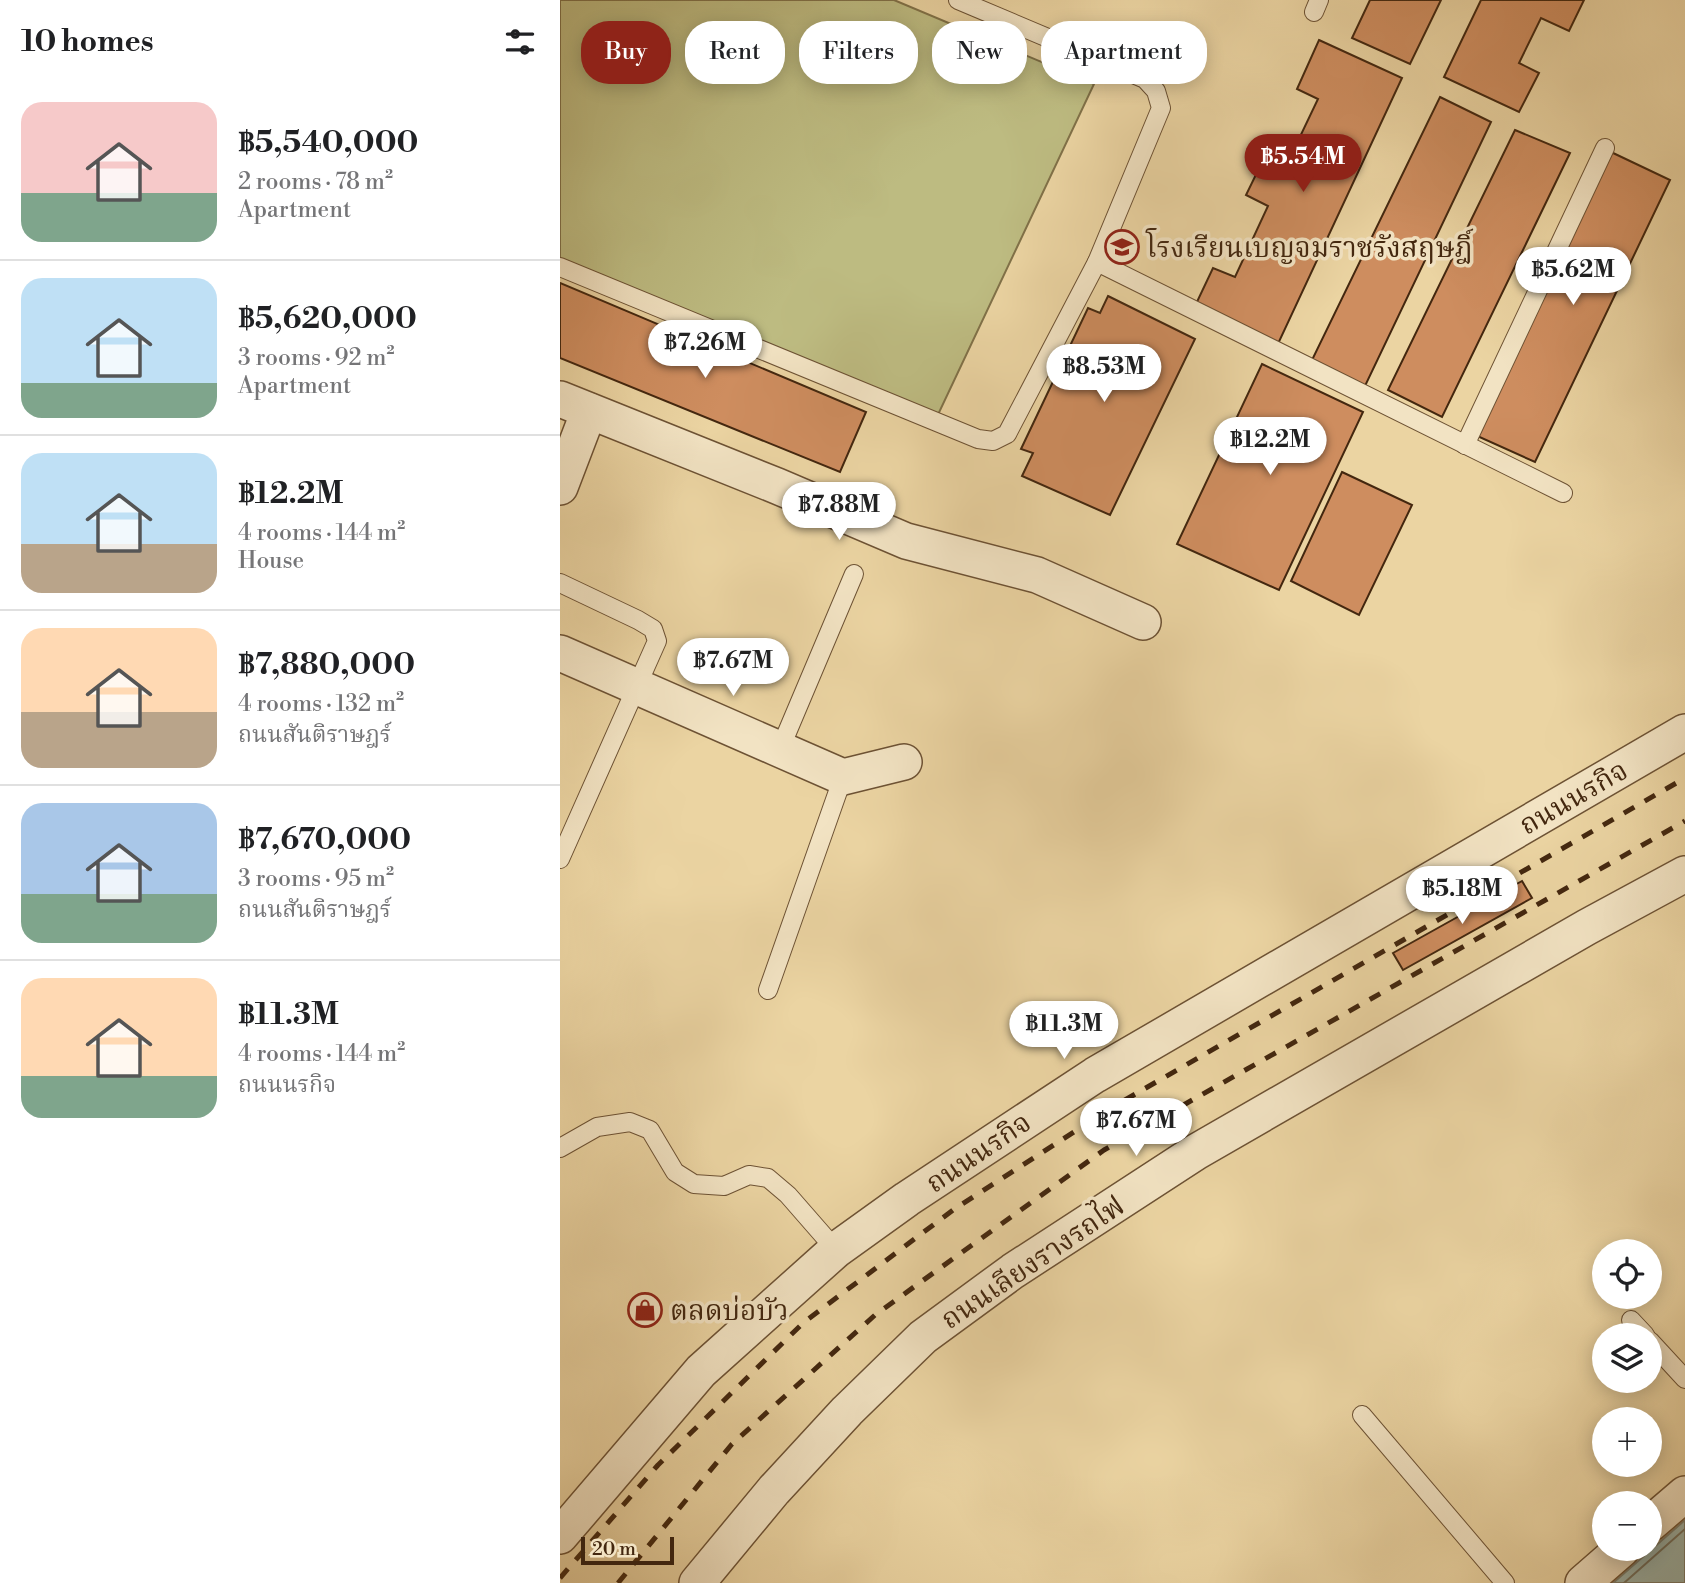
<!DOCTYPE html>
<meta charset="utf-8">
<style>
:root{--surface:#fff;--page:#f2f2f2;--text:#202124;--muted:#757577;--line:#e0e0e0;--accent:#8f2418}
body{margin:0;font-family:"Libre Bodoni","Noto Serif Thai",serif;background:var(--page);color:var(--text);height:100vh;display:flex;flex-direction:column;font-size:26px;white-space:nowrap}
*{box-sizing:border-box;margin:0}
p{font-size:23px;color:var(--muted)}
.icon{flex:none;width:38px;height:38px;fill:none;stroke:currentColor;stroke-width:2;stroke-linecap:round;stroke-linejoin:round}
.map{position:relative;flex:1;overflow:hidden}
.sheet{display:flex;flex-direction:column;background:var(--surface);width:560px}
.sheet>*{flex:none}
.top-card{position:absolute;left:21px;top:21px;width:665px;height:63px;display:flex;gap:14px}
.controls{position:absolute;left:1032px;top:1239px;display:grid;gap:14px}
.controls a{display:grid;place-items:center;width:70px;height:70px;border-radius:50%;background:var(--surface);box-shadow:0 4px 18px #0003;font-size:35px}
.scale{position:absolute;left:21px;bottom:18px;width:93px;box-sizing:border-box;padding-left:7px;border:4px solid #43270f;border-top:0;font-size:19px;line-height:24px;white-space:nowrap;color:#43270f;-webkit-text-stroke:5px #f2e3c3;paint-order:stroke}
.price{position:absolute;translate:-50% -60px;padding:0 16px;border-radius:24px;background:#fff;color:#222;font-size:23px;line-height:46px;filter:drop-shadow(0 2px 4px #0008)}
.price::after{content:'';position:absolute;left:50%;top:42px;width:21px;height:16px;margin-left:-10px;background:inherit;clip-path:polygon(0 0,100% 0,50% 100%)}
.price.active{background:var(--accent);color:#fff}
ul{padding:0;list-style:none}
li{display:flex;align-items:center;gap:21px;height:175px;padding:0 21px}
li+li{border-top:2px solid var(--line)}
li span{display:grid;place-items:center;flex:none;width:196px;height:140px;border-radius:21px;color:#555}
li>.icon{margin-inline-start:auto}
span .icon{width:84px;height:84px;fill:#fffc;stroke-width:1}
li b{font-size:30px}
h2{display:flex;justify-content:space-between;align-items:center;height:84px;padding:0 21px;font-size:30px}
.chip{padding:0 24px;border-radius:28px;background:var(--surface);box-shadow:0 4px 18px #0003;font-size:24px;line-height:63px}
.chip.active{background:var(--accent);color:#fff}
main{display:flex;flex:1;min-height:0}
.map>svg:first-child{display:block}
</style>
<main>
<section class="sheet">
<h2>10 homes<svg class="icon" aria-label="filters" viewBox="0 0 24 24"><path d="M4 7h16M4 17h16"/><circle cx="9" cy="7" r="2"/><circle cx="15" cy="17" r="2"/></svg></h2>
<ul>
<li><span style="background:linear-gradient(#f6c9c9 65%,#7fa58c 0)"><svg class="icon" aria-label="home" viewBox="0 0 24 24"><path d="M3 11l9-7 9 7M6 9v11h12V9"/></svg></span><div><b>฿5,540,000</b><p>2 rooms · 78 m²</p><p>Apartment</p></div></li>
<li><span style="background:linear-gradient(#bfe0f5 75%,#7fa58c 0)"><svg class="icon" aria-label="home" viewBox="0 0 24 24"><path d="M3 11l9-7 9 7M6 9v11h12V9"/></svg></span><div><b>฿5,620,000</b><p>3 rooms · 92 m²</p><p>Apartment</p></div></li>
<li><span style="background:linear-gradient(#bfe0f5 65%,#b9a48a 0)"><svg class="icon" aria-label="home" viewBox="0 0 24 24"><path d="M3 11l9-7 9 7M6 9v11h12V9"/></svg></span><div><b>฿12.2M</b><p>4 rooms · 144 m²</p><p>House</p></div></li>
<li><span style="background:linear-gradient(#ffd9b3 60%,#b9a48a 0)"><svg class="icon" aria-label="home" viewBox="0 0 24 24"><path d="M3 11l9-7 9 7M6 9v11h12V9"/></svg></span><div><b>฿7,880,000</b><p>4 rooms · 132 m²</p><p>ถนนสันติราษฎร์</p></div></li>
<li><span style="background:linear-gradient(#a9c7e8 65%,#7fa58c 0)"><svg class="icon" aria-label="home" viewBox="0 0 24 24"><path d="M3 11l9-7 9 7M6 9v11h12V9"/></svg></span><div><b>฿7,670,000</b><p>3 rooms · 95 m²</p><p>ถนนสันติราษฎร์</p></div></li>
<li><span style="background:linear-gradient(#ffd9b3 70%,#7fa58c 0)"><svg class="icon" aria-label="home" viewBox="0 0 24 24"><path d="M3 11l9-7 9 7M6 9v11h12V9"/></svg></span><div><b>฿11.3M</b><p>4 rooms · 144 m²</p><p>ถนนนรกิจ</p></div></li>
</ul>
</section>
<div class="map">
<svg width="1125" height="1583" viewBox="0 0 1125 1583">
<rect width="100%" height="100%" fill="#ebd4a2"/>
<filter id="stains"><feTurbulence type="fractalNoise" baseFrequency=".00286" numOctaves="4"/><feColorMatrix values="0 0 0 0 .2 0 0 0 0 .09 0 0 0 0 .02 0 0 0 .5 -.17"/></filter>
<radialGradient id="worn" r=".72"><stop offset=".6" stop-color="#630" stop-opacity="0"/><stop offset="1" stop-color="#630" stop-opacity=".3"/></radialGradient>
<path fill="#bdbb81" stroke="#807148" stroke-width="2" d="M0 0H334L534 84 375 421 0 267Z"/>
<path fill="#9bb7af" stroke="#787d6f" stroke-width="2" d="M1125 1520V1583H1053Z"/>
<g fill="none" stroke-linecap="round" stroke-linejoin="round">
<path stroke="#6f6f5f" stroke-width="2" d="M1064 1583 1125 1529"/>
</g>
<g fill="#ce8d5f" stroke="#43270f" stroke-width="2">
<path d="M810 0H881L850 64 792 38Z"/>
<path d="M921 0H1024L1009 31 981 18 959 63 979 73 959 112 884 77Z"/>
<path d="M759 40 842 78 717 346 635 306 653 268 675 277 708 206 686 195 706 154 727 164 758 99 737 89Z"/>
<path d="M880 97 931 122 805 386 752 360Z"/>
<path d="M955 130 1010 153 882 417 828 390Z"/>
<path d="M1051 152 1110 180 975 462 915 435Z"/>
<path d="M0 283 306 412 280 472 0 358Z"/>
<path d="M548 296 635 339 550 515 462 476 473 453 461 449 528 308 540 313Z"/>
<path d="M702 364 803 412 719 590 617 544Z"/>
<path d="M782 472 852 505 799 615 731 581Z"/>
<path d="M962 881 972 898 843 970 833 953Z"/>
</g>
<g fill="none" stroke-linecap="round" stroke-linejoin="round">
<g stroke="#6d5234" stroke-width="20">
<g id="lane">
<path d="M754 12 759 0"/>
<path d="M537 262 1003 493"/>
<path d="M0 267 418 439 433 441 447 434 537 262 601 108 596 91 585 79 398 0"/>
<path d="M905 445 1045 148"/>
<path d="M0 583 78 620 93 629 97 641 0 859"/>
<path d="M220 749 294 574"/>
<path d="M208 990 283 777"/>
<path d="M0 1148 37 1127 70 1122 90 1130 115 1172 134 1184 164 1186 189 1175 208 1178 228 1195 276 1250"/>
<path d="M1071 1320 1085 1335"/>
<path d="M1090 1341 1125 1379"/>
<path d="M802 1415 945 1583"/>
</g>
</g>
<g stroke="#6d5234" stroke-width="38">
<g id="street">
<path d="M0 399 217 486 346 541 477 575 583 622"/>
<path d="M0 487 29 411"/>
<path d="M0 653 283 777 344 762"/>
<path d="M1090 1524 1125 1494"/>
<path d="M0 1536 141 1371 276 1250 347 1199 535 1075 1125 732"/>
<path d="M137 1583 214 1490 287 1411 363 1337 453 1271 636 1152 1027 927 1125 874"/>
<path d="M1023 1583 1062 1549"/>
</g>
</g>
<use href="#lane" stroke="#f2e3c3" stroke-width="18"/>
<use href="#street" stroke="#f2e3c3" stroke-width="35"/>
<g stroke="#43270f" stroke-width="5" stroke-dasharray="12 12" stroke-linecap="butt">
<path d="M0 1578 98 1465 243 1323 393 1210 551 1108 1125 778"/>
<path d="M58 1583 172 1444 315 1315 544 1150 1125 821"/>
</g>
</g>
<defs>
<g id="school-ring" transform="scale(1.75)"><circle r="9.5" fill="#f2e3c3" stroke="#8f2418" stroke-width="1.5"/><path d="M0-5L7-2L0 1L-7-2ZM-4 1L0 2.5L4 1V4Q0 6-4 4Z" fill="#8f2418"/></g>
<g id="shop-ring" transform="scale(1.75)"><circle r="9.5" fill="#f2e3c3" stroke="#8f2418" stroke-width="1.5"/><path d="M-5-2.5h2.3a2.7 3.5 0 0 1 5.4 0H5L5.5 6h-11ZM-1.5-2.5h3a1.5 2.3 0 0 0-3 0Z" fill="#8f2418"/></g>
</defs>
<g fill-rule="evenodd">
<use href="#school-ring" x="562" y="247"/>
<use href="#shop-ring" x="85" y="1310"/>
</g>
<g text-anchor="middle" stroke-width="7" stroke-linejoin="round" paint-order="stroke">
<g font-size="28" fill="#43270f" stroke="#f2e3c3" text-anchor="start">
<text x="586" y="257">โรงเรียนเบญจมราชรังสฤษฎิ์</text>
<text x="110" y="1320">ตลดบ่อบัว</text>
</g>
<g font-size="28" fill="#43270f" stroke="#f2e3c3">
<text transform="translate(1013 797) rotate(-30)" y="10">ถนนนรกิจ</text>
<text transform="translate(418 1152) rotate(-34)" y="10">ถนนนรกิจ</text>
<text transform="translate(472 1262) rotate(-34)" y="10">ถนนเลียงรางรถไฟ</text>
</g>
</g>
<rect width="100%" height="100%" filter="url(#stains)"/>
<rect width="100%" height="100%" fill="url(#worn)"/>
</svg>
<div class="controls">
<a><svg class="icon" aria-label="locate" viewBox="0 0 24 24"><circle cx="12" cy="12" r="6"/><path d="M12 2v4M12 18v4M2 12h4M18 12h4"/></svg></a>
<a><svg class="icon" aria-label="layers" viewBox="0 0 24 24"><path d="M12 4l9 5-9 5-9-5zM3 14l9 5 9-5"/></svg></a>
<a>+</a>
<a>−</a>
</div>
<div class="scale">20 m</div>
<b class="price active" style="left:743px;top:194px">฿5.54M</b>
<b class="price" style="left:1013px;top:307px">฿5.62M</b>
<b class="price" style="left:145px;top:380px">฿7.26M</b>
<b class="price" style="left:544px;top:404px">฿8.53M</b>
<b class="price" style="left:710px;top:477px">฿12.2M</b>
<b class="price" style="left:279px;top:542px">฿7.88M</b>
<b class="price" style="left:173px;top:698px">฿7.67M</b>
<b class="price" style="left:902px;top:926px">฿5.18M</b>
<b class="price" style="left:504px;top:1061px">฿11.3M</b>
<b class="price" style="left:576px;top:1158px">฿7.67M</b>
<div class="top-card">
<a class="chip active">Buy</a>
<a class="chip">Rent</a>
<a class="chip">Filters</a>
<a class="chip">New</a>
<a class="chip">Apartment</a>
</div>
</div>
</main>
